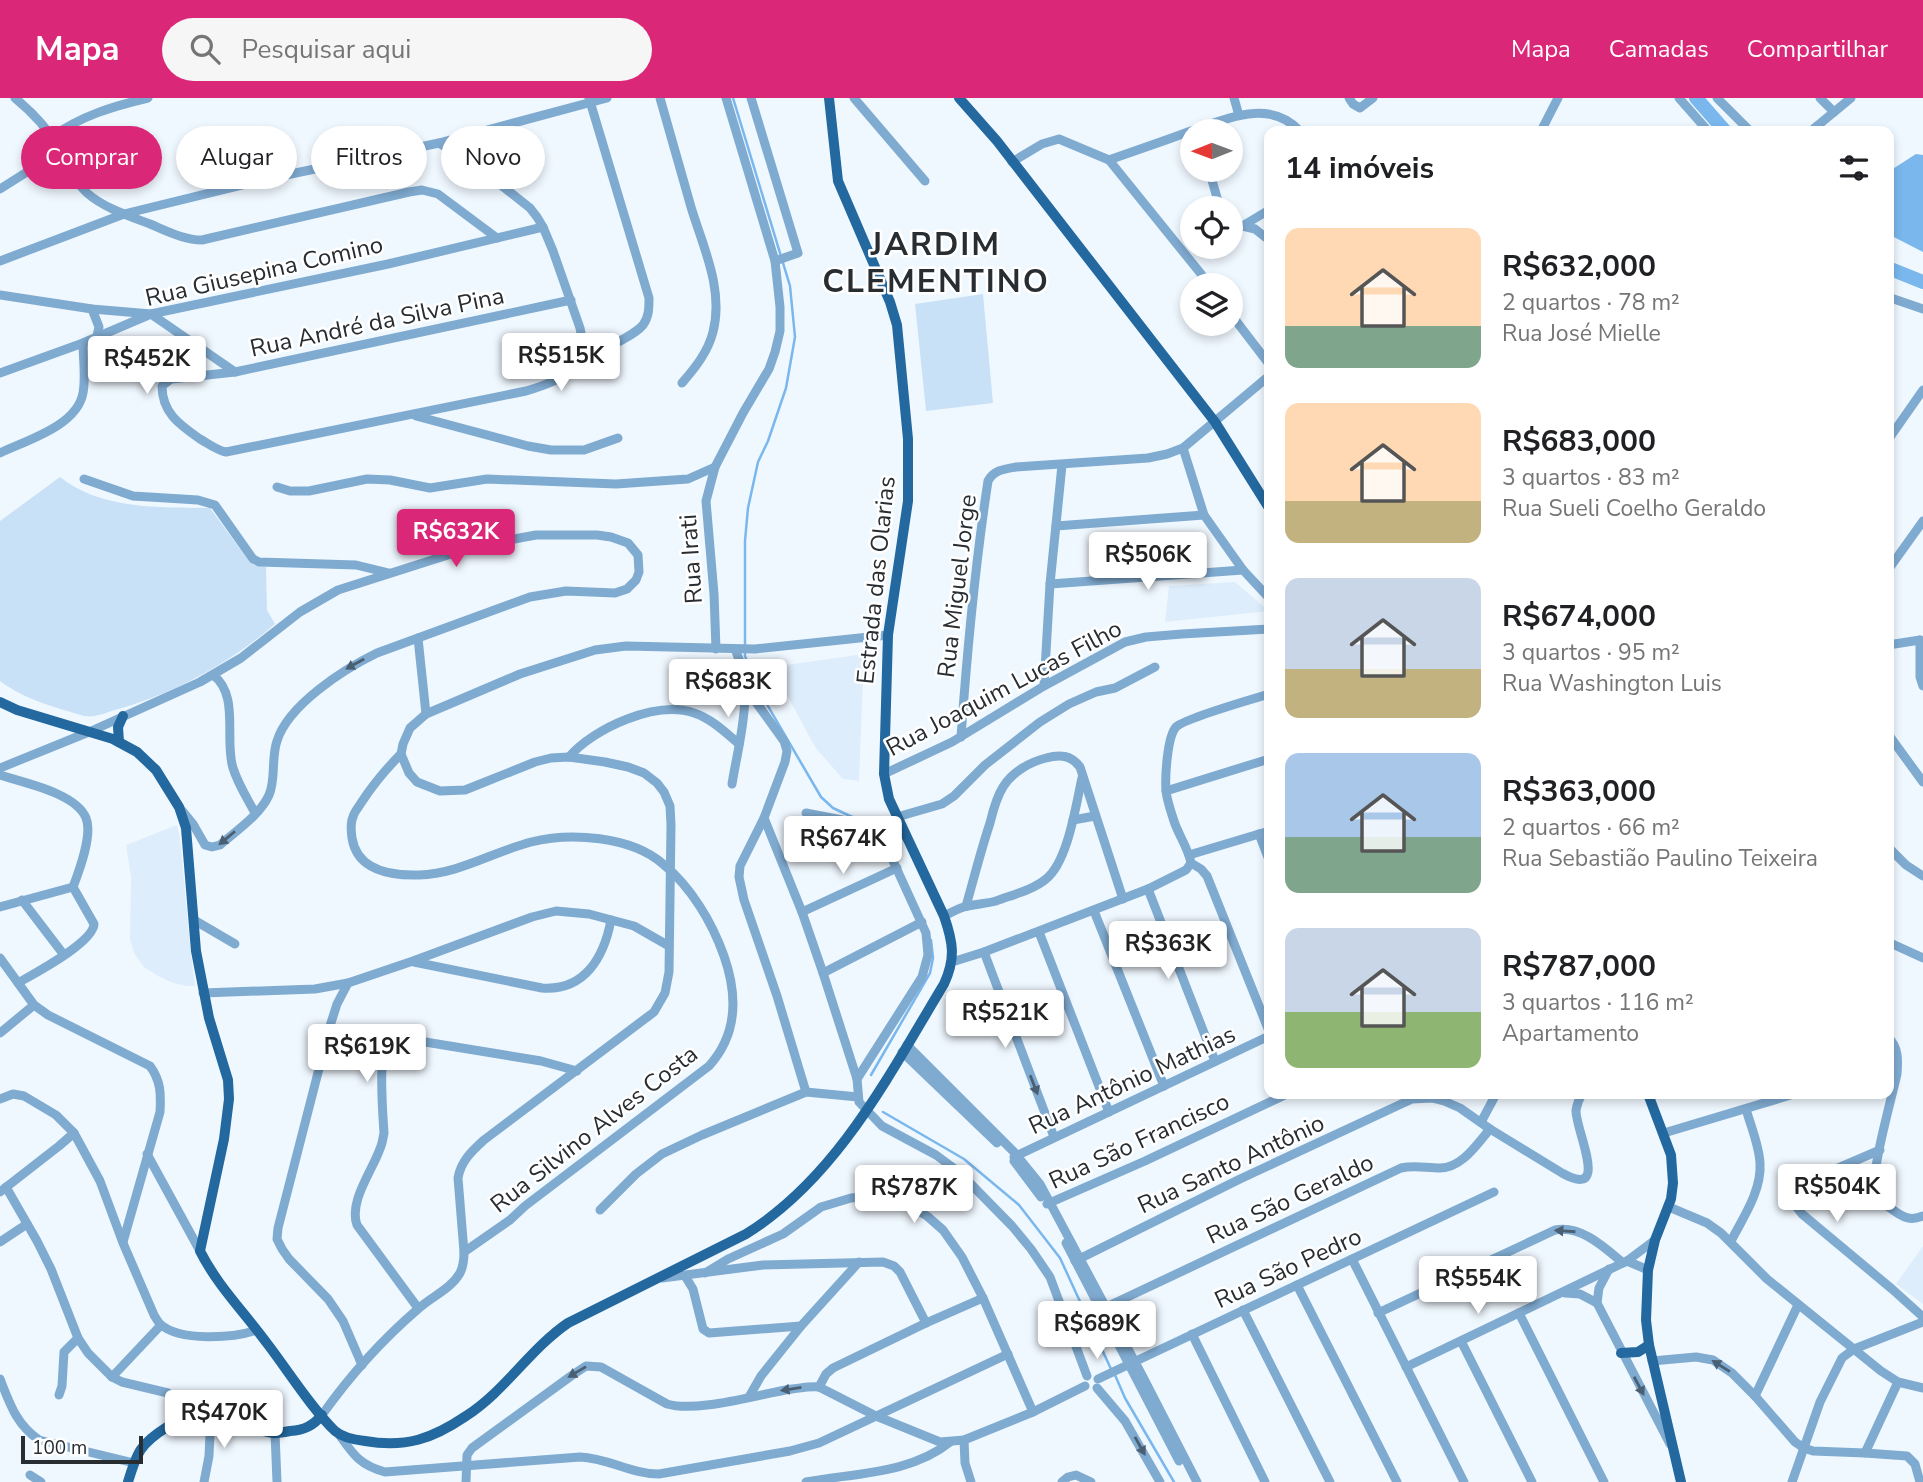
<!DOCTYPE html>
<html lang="pt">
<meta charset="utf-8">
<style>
:root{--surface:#fff;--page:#f6f6f6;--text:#202124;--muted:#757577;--accent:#db2777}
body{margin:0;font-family:"Nunito Sans",sans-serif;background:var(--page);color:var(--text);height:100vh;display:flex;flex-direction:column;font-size:26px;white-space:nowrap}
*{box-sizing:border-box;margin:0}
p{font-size:23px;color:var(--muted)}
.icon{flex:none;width:38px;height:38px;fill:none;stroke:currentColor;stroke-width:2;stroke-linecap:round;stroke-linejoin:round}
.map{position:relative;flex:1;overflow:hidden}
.sheet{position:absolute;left:1264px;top:28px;width:630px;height:973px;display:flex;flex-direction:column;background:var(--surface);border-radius:14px;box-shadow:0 4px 10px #0003}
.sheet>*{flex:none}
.guide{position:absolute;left:21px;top:28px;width:665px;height:63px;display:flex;gap:14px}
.needle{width:46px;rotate:269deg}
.tools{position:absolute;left:1180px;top:21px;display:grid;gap:14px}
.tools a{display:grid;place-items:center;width:63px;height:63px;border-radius:50%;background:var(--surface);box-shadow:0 4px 10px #0003;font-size:35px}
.scale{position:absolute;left:21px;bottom:18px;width:122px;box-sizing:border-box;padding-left:7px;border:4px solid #282d32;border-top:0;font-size:19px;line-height:24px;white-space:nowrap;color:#282d32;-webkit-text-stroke:5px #fff;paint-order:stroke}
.price{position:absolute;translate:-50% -60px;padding:0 16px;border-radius:7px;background:#fff;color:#222;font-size:23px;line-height:46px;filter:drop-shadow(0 2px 4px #0008)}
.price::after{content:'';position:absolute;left:50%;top:42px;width:21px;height:16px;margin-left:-10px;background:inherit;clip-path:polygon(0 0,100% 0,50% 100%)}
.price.current{background:var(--accent);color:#fff}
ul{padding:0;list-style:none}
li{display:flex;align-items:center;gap:21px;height:175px;padding:0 21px}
li span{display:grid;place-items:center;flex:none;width:196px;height:140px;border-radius:14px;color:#555}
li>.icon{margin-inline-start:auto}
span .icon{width:84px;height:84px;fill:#fffc;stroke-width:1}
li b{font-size:30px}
h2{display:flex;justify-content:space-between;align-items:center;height:84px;padding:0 21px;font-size:30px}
.tag{padding:0 24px;border-radius:32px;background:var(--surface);box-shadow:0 4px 10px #0003;font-size:24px;line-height:63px}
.tag.current{background:var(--accent);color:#fff}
header{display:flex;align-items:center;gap:42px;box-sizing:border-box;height:98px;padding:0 35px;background:var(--accent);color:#fff}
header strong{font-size:33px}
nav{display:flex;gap:38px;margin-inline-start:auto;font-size:24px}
.search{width:490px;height:63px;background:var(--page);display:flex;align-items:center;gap:18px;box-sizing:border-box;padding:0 24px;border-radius:38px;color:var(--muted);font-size:26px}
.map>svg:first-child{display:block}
</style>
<header>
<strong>Mapa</strong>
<div class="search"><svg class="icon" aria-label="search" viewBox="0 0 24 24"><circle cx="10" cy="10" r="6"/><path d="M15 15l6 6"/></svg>Pesquisar aqui</div>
<nav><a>Mapa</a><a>Camadas</a><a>Compartilhar</a></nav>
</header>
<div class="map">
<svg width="1923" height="1384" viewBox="0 0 1923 1384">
<rect width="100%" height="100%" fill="#f0f8ff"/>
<g fill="#deedfb">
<path d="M1235 484 1269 513 1165 524 1169 488Z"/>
<path d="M864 556 859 683 843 681 815 649 772 569Z"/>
<path d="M177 727 180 741 191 857 195 888H187L173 885 158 878 144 869 134 855 130 841 131 779 126 747Z"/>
<path d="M1923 1148V1206L1896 1186Z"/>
</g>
<g fill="#c9e1f7">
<path d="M983 196 993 305 926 313 915 206Z"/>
<path d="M60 379C101 412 160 409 210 410L249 463 253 467 266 469 267 512 275 526C230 565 174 596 115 612 104 615 96 620 84 618 55 609 25 602 0 583V423Z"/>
</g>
<path fill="#79b7ed" d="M1916 56 1923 57V154L1888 136V74Z"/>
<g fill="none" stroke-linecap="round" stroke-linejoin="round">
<g stroke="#79b7ed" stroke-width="2.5">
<path d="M733 0 790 188 795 239 786 290 768 343 758 364 748 410 745 443V558L758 591 821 699 833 710 865 725"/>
<path d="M871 977 930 875 933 860 931 842"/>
<path d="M883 1014 964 1061 1019 1107 1060 1160 1111 1271"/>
<path d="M1115 1277 1125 1300 1174 1384"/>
</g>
<g stroke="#79b7ed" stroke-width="14">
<path d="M1696 0 1725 33"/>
<path d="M1888 170 1923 184"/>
</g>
<g stroke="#80abd1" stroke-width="9">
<path d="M15 0C32 14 47 29 58 49 67 64 73 82 87 95 104 110 129 118 150 126 167 133 184 142 202 142L409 94 422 92 438 96 497 140"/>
<path d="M660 0C670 36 681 73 691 109 703 149 724 191 713 234 708 254 695 270 682 285"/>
<path d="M751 0 798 155 775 163"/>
<path d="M854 0 925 83"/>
<path d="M1234 0 1238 14"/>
<path d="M1349 0 1353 6 1360 10 1373 0"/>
<path d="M1679 0 1708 33"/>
<path d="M1717 0 1750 33"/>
<path d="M1820 0 1834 14"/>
<path d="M1541 33 1558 0"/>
<path d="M1811 33 1851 0"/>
<path d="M52 39C80 18 114 8 148 0"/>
<path d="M1109 62C1137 52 1164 43 1191 33 1227 21 1269 0 1300 33"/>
<path d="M1012 64 1042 46 1059 41 1109 62 1210 187"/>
<path d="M1209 72 1220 110"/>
<path d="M0 91 38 67 58 48"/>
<path d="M1230 125 1255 131 1269 142"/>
<path d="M1244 127 1269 112"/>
<path d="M0 163 124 116 267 81 439 45 607 0"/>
<path d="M0 197 92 211 151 216 235 274 571 202"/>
<path d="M1888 199 1923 211"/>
<path d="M92 211 99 229 97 238"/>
<path d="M1230 215 1269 266"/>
<path d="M581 263C596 255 633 239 643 227 649 219 649 210 649 200L589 0"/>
<path d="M235 274 171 281 162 288C162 315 180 327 200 341 209 346 216 352 226 354L526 293C540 289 573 278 580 264 585 254 582 240 580 230L553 153 543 129 537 119 530 110 487 76 439 45"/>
<path d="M0 275 83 245 151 216 388 166 543 129"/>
<path d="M416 318 528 348 551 352H584L618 340"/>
<path d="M1888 342 1923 292"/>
<path d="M1183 350 1204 417 1243 472 1269 500"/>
<path d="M0 355C27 342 77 328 83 295 86 279 83 261 83 245"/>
<path d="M715 369 706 403 714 496 716 551"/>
<path d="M84 381 133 398 198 402 215 407 253 461 259 464 356 467 389 475"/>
<path d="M277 389 290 393H309L367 381 390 382 430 390 487 381 616 386 688 381 715 369 743 315 769 271 775 254 780 233V209L775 163 726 0"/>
<path d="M1056 428 1204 417"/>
<path d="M1888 472 1923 423"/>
<path d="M1050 486 1243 472"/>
<path d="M418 540 426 616"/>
<path d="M1920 542V579L1923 588"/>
<path d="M1888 547 1920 542"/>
<path d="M213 577C240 597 224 642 233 670 238 686 247 700 255 715"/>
<path d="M1044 588 1050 486 1062 367"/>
<path d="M745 589 784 643 787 653 785 664 764 720 740 768 739 779 744 802 777 898 806 994"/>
<path d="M1888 636 1923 684"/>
<path d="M961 639C967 554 975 468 988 383 994 372 1004 371 1016 369L1148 360 1167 356 1183 350 1269 278"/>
<path d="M401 656C385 672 374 685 361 705 359 709 354 714 353 719 350 725 351 733 352 740 357 772 390 778 419 777 458 776 493 754 531 744 570 734 631 738 663 766 691 789 712 824 724 858 738 898 738 936 709 968L525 1108 510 1122 464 1154"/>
<path d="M569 659C594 630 656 602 694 615 712 621 725 634 739 646"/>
<path d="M0 670 89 634 200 584 241 560 300 514 338 492 476 448 536 437H597L611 439 628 445 638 457 639 474 636 482 627 491 615 495 566 493 530 499 377 555C344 571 288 607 277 643 271 660 276 682 269 697 260 717 236 733 220 747L212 749 205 747 193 726 180 710"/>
<path d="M884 676 952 644 1044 588 1125 544 1146 539 1182 536 1269 531"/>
<path d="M0 677C24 685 76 695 86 720 93 737 79 773 73 789L0 809"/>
<path d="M732 686C739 642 755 594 735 551"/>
<path d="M1166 693 1269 661"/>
<path d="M806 715 847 723 867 730 878 738 889 754 926 835 928 857 922 879 857 981"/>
<path d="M897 719 942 706 954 698 985 667 1040 624 1069 606 1096 594 1115 590 1155 569"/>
<path d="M764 720 802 814 823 875 857 981 859 1004 882 1028 936 1057 959 1074 1012 1128 1031 1151 1050 1179 1087 1278"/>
<path d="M1073 722 1095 718"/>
<path d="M1259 736 1269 762"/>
<path d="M1888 749 1906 767 1923 778"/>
<path d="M1189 757 1269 733"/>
<path d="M1191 765C1188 749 1177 735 1173 720 1170 711 1167 702 1166 693 1165 680 1167 639 1176 629 1185 620 1253 601 1269 596"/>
<path d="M1191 765 1201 771 1207 778 1269 933"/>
<path d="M1148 791 1215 963"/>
<path d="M22 802 64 857"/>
<path d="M966 808C974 780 981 752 990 725 993 713 996 700 1003 689 1012 674 1030 664 1046 660 1060 656 1071 657 1080 669L1123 801"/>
<path d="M1094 813 1164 988"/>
<path d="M802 814 897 770"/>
<path d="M944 818C950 815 957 811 964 809 974 806 985 806 996 803 1012 797 1033 792 1046 781 1068 764 1076 706 1082 680"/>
<path d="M194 822 235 846"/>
<path d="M1039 834 1109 1014"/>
<path d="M1888 844 1923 860"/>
<path d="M984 854 1054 1039"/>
<path d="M0 860 34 907 48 917 150 968C161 983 161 996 160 1014L123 1144"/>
<path d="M414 864 542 890C585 893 604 859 611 822"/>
<path d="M952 864 984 854 1148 791 1186 772 1191 765"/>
<path d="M823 875 922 824"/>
<path d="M18 885C35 875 93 845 94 826L73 789"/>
<path d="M348 885 337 906 330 928 278 1130 277 1141 282 1151 289 1161 328 1201 343 1223 362 1267"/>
<path d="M203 895 315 891 348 885 413 863 532 819 556 813 589 816 634 828 669 848"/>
<path d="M0 935 34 907"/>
<path d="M1888 939C1899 950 1898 962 1897 976 1892 999 1870 1076 1875 1094 1877 1102 1886 1107 1893 1112 1904 1120 1911 1123 1923 1118"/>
<path d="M907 947 1014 1054 1040 1086 1142 1277 1197 1384"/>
<path d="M902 954 997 1045"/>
<path d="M0 1001 13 996 24 998 56 1017 74 1035 100 1083 123 1145 154 1217C156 1220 158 1224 160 1226 180 1244 234 1240 257 1232"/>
<path d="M1481 1024 1496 996"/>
<path d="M1664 1035 1794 996"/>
<path d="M1880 1052 1801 1086 1792 1094V1103L1802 1116 1892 1191 1923 1219"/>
<path d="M147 1056 200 1153"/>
<path d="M1014 1059 1269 938"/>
<path d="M1014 1063 1041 1099"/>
<path d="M6 1089 37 1143 51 1171 78 1240 88 1255 112 1279 122 1284 168 1295 197 1315"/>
<path d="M0 1094 59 1048 74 1035"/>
<path d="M1047 1106 1145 1063 1287 996"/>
<path d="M1669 1109 1707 1125 1721 1135 1767 1181 1881 1273 1898 1284 1923 1290"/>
<path d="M600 1112 636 1076 662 1056 702 1037 806 994 858 999"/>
<path d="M1731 1143C1743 1120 1762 1092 1760 1065 1759 1047 1751 1029 1746 1011"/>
<path d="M0 1144 27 1126"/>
<path d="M1066 1145 1179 1363"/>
<path d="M1352 1161 1464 1384"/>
<path d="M1075 1163 1240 1081 1412 1001 1432 1000 1444 1003 1460 1010 1490 1031 1562 1075C1612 1103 1575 1032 1576 1012 1577 1006 1579 1001 1582 996"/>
<path d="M1627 1163 1648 1172"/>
<path d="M705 1175 728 1161 783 1136 821 1109 851 1100 874 1098 900 1102 927 1118 943 1132 962 1159 983 1200 1033 1314"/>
<path d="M685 1178 693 1191 703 1231 709 1235 801 1228"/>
<path d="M662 1180 763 1167 883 1164 894 1168 900 1174 926 1225"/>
<path d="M1297 1187 1397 1384"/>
<path d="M1565 1195 1580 1196 1597 1205 1670 1346"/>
<path d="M1597 1205 1599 1190 1609 1171"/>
<path d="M418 1210 357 1127C348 1102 375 1070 382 1045L384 1035C383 1019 378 958 387 948 394 941 404 941 413 942L541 963 577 973"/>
<path d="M1102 1211 1401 1070C1415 1067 1426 1070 1440 1070 1462 1070 1477 1046 1490 1031"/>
<path d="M1243 1212 1330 1384"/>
<path d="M1378 1215 1555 1132C1581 1127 1604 1149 1623 1165"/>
<path d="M1519 1215 1604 1384"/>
<path d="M1192 1236 1265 1384"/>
<path d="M1461 1243 1532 1384"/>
<path d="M1652 1263 1696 1259 1713 1262 1732 1275 1755 1298 1795 1344 1804 1350 1813 1353 1865 1355 1907 1358 1915 1366 1920 1384"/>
<path d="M1406 1269 1627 1163 1655 1142"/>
<path d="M112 1279 161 1227"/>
<path d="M0 1281C10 1306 16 1326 39 1342L134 1365"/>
<path d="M1098 1281 1494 1094"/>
<path d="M819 1289 826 1276 833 1270 926 1225 983 1200"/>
<path d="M1097 1290 1125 1323 1160 1384"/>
<path d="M59 1297 62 1288 64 1254 78 1240"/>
<path d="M1755 1298 1798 1207"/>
<path d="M749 1299 761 1278 801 1228 859 1164"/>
<path d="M322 1317C349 1279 383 1241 418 1211 431 1199 451 1191 460 1175 463 1169 464 1161 464 1154L458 1080C461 1063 472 1053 484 1042L654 914 665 895 669 874 671 727 670 708 664 694 657 685 644 675 628 669 605 664 569 659 551 660 535 664 465 692 440 693 417 684 409 675 401 656 403 646 410 630 426 616 520 576 595 552 626 548 755 551 888 537"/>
<path d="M275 1335 277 1384"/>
<path d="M338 1335C353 1356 359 1367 385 1374L580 1359C608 1360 631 1376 659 1376L790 1353 819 1345 1008 1256"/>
<path d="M964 1342 965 1365 971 1384"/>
<path d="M1865 1355 1898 1284"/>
<path d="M30 1377 41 1384"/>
<path d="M204 1384 209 1358 211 1315"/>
<path d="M466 1384 467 1357 472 1350 571 1278 586 1268 601 1269 667 1306C698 1315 758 1296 792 1291 801 1290 810 1288 819 1289L876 1318 940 1344 964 1342 1033 1314 1085 1288"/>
<path d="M806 1384C854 1375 911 1376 950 1344"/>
<path d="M1062 1384 1068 1379 1076 1377 1091 1384"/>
<path d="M1792 1384 1820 1304 1842 1260 1854 1251 1923 1224"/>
</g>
<g stroke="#23689e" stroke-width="10">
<path d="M959 0 997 43 1215 324 1269 410"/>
<path d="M0 604 17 612 113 641 137 654 156 672 179 709 186 730 196 853 209 920 228 982 229 1001 224 1041 200 1153C217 1187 244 1214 266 1244 287 1271 311 1310 335 1333 342 1339 356 1342 365 1343 406 1350 432 1341 466 1318 505 1293 530 1251 568 1225L746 1136C838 1079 890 975 944 886 956 860 953 844 944 818L889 701 884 676 888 537 908 403V341L897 227 890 204 838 83 829 0"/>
<path d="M119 644 118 629 123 618"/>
<path d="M1648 996 1671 1057 1673 1085 1671 1101 1655 1142 1648 1172 1646 1222 1649 1247 1681 1384"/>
<path d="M1621 1255 1638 1254 1649 1247"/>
<path d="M128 1384C137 1354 140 1346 167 1329 176 1323 185 1317 196 1315 221 1311 248 1333 274 1335 279 1335 285 1334 290 1333 304 1332 313 1328 322 1317"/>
</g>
</g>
<defs><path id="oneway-solid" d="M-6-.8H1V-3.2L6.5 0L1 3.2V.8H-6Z" transform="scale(1.75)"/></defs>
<g fill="#4b5f72">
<use href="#oneway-solid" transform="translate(355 566) rotate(151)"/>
<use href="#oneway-solid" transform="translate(227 740) rotate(140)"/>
<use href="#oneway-solid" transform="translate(1034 987) rotate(69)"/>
<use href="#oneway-solid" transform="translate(1565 1133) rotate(-176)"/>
<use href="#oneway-solid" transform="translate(1721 1268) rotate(-148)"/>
<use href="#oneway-solid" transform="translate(577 1274) rotate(149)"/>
<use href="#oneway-solid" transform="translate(1639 1288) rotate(62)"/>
<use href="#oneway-solid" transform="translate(791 1291) rotate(171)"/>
<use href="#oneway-solid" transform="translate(1140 1348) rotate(61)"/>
</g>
<g text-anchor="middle" stroke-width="5" stroke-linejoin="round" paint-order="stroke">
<g font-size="24" fill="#282d32" stroke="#fff">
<text transform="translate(264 173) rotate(-13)" y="8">Rua Giusepina Comino</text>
<text transform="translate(377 224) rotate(-12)" y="8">Rua André da Silva Pina</text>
<text transform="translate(691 461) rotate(-94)" y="8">Rua Irati</text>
<text transform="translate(876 482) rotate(-84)" y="8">Estrada das Olarias</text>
<text transform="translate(957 488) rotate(-83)" y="8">Rua Miguel Jorge</text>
<text transform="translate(1004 590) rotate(-28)" y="8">Rua Joaquim Lucas Filho</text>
<text transform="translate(1132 982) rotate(-25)" y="8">Rua Antônio Mathias</text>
<text transform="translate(594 1031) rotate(-38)" y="8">Rua Silvino Alves Costa</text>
<text transform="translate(1139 1043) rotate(-25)" y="8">Rua São Francisco</text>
<text transform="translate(1231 1066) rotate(-25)" y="8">Rua Santo Antônio</text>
<text transform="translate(1290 1101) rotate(-25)" y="8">Rua São Geraldo</text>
<text transform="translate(1288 1170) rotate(-25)" y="8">Rua São Pedro</text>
</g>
<g font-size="32" font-weight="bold" letter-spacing="2" fill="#282d32" stroke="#fff">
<text x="936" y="157">JARDIM<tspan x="936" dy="37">CLEMENTINO</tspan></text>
</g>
</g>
</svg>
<div class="tools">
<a><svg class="needle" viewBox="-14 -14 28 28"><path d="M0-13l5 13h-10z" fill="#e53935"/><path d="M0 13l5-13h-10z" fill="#757577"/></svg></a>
<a><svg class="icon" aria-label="locate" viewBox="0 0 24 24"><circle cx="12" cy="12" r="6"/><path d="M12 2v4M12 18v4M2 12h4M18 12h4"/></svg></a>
<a><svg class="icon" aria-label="layers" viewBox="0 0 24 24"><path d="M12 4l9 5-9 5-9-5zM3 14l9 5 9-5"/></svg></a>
</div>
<div class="scale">100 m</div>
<b class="price" style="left:561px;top:295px">R$515K</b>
<b class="price" style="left:147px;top:298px">R$452K</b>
<b class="price current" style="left:456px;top:471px">R$632K</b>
<b class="price" style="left:1148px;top:494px">R$506K</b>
<b class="price" style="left:728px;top:621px">R$683K</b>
<b class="price" style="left:843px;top:778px">R$674K</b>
<b class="price" style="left:1168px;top:883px">R$363K</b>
<b class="price" style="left:1005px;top:952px">R$521K</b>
<b class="price" style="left:367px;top:986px">R$619K</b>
<b class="price" style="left:1837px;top:1126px">R$504K</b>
<b class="price" style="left:914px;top:1127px">R$787K</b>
<b class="price" style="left:1478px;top:1218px">R$554K</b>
<b class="price" style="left:1097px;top:1263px">R$689K</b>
<b class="price" style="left:224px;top:1352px">R$470K</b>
<div class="guide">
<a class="tag current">Comprar</a>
<a class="tag">Alugar</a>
<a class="tag">Filtros</a>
<a class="tag">Novo</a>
</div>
<section class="sheet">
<h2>14 imóveis<svg class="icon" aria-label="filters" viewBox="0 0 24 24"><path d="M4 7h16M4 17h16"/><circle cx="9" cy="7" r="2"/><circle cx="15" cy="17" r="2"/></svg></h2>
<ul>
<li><span style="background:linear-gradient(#ffd9b3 70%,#7fa58c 0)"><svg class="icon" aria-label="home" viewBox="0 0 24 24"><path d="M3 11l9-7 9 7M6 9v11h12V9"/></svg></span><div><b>R$632,000</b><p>2 quartos · 78 m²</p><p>Rua José Mielle</p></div></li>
<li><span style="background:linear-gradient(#ffd9b3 70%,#c2b280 0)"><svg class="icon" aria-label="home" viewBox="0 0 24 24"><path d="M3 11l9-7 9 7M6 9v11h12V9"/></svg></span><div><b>R$683,000</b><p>3 quartos · 83 m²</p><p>Rua Sueli Coelho Geraldo</p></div></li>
<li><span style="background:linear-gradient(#c9d6e8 65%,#c2b280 0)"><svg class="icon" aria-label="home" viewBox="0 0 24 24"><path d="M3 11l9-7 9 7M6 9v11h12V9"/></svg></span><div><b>R$674,000</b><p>3 quartos · 95 m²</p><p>Rua Washington Luis</p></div></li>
<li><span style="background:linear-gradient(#a9c7e8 60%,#7fa58c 0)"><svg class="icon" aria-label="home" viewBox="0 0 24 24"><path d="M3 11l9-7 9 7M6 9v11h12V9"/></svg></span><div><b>R$363,000</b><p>2 quartos · 66 m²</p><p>Rua Sebastião Paulino Teixeira</p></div></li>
<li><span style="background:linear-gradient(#c9d6e8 60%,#8fb573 0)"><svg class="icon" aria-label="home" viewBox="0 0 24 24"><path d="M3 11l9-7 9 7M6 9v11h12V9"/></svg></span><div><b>R$787,000</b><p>3 quartos · 116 m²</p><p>Apartamento</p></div></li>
</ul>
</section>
</div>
